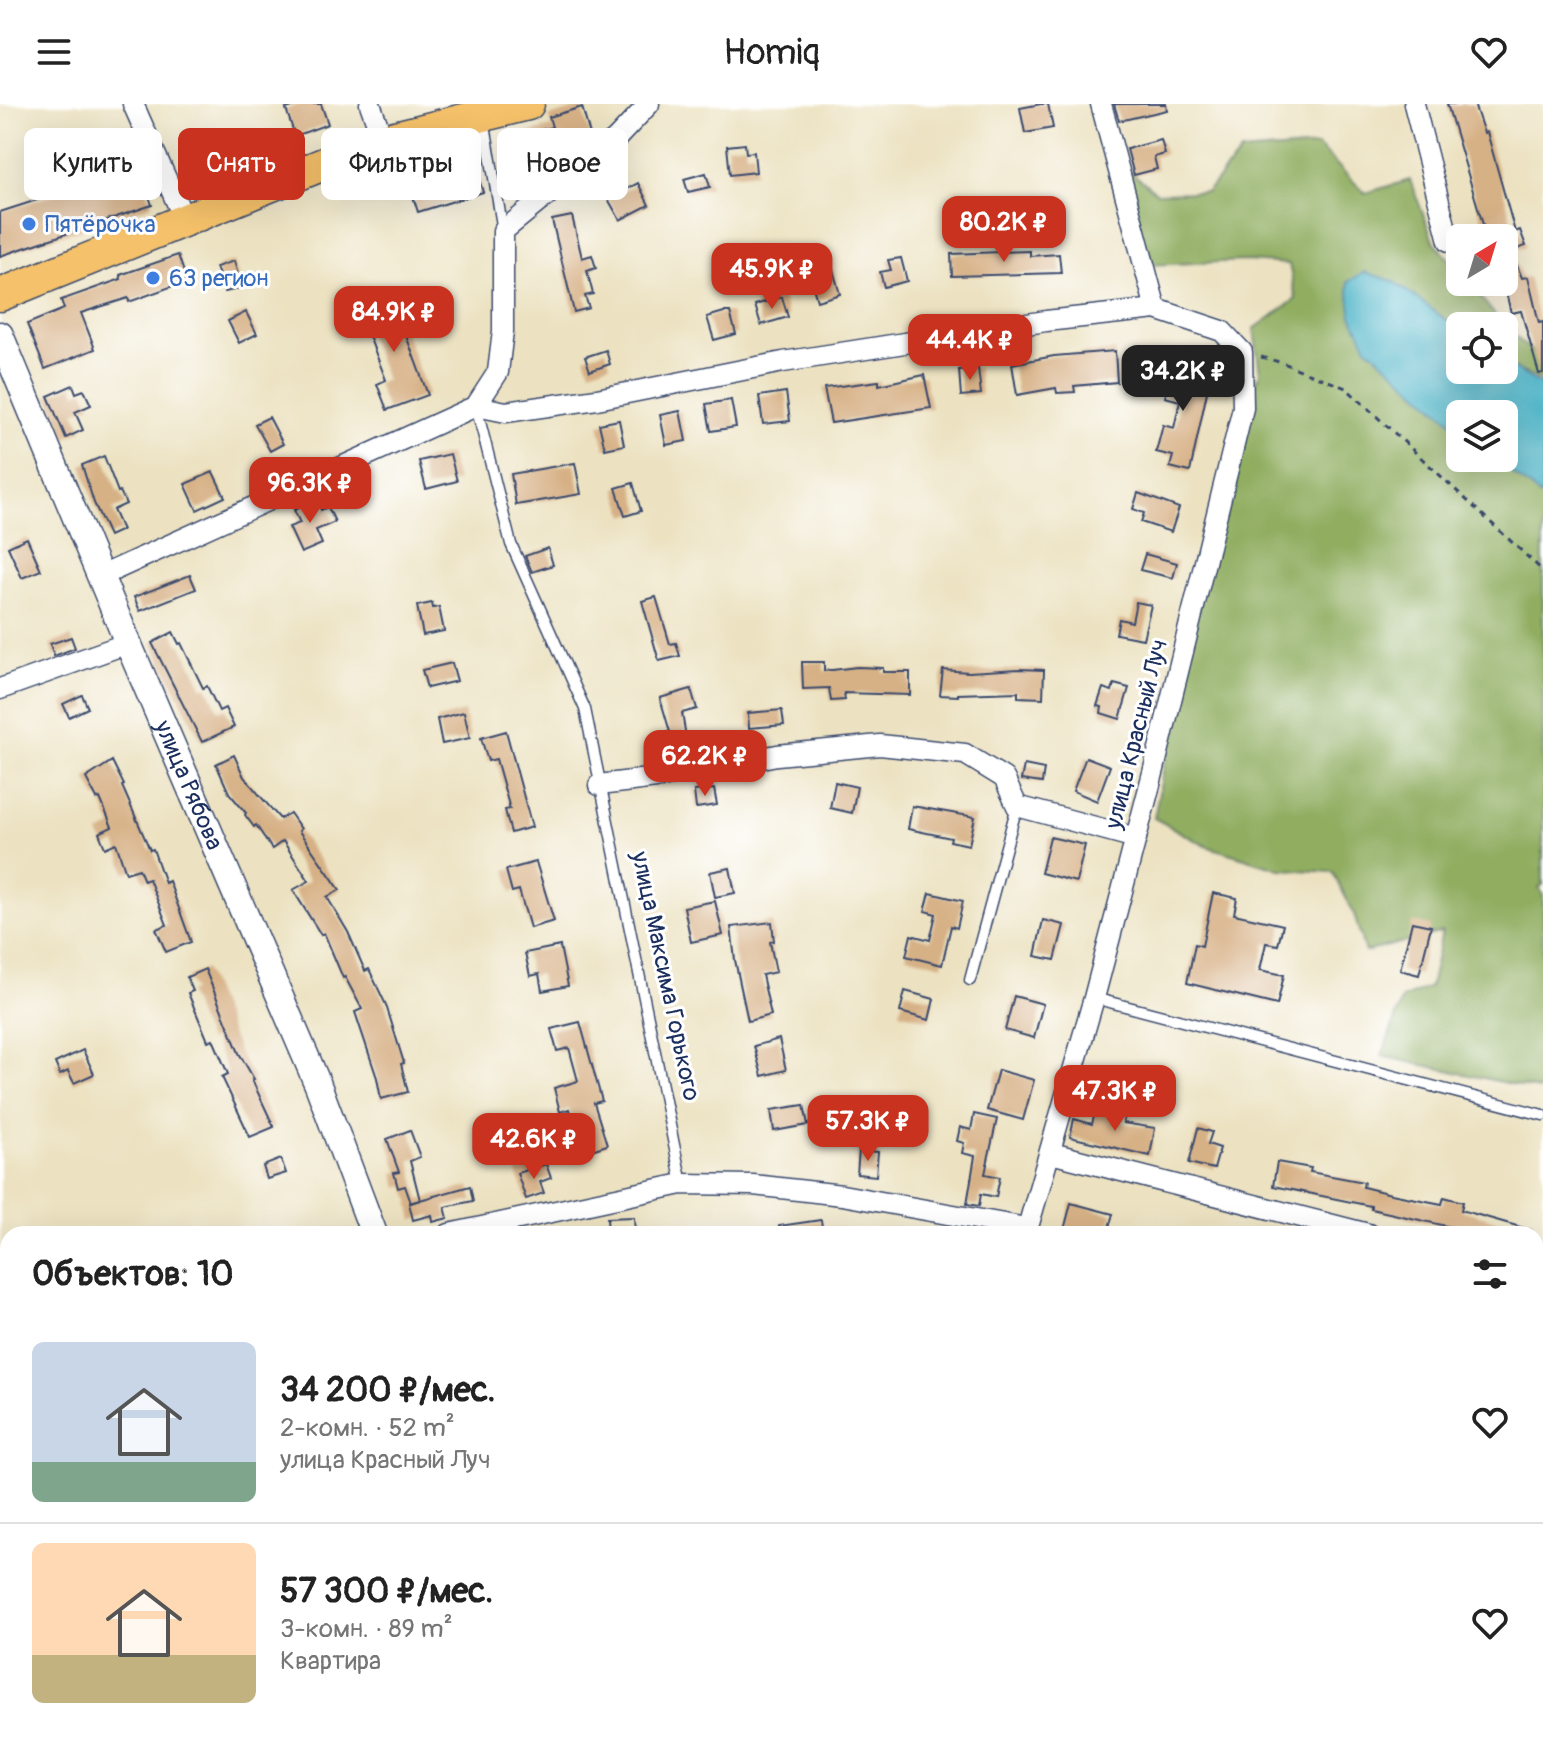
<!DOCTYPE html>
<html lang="ru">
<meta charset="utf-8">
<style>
:root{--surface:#fff;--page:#f2f2f2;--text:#222;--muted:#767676;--line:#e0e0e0;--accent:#c8321e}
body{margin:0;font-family:Pangolin,sans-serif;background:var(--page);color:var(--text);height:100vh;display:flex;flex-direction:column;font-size:30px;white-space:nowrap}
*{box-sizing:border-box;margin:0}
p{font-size:26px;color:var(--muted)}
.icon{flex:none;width:44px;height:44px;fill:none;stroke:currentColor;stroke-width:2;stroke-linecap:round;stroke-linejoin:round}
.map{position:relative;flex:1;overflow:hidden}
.drawer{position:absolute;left:0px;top:1122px;width:1544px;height:512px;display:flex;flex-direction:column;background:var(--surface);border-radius:24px 24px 0 0;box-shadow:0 8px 32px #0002}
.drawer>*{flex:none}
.top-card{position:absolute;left:24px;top:24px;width:800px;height:72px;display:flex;gap:16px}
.needle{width:52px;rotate:38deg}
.tools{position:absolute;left:1446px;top:120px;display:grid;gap:16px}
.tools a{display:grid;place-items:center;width:72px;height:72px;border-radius:12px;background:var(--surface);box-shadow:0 8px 32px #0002;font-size:40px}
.price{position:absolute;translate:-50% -68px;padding:0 18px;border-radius:16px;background:var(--accent);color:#fff;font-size:26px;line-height:52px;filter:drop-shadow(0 2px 4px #0008)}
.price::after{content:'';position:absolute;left:50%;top:48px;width:24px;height:18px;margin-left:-12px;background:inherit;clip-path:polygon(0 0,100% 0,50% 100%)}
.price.selected{background:#222;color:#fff}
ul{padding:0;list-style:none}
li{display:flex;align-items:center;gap:24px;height:200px;padding:0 32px}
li+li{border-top:2px solid var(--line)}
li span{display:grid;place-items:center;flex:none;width:224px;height:160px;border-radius:12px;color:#555}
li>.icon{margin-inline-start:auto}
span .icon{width:96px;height:96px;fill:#fffc;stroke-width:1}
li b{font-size:34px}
h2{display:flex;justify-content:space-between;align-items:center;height:96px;padding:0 32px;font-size:34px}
.pill{padding:0 28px;border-radius:12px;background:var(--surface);box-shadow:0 8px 32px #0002;font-size:28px;line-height:72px}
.pill.selected{background:var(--accent);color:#fff}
header{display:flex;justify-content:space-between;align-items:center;height:104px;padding:0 32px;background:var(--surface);font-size:36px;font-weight:600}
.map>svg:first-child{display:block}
</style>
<header><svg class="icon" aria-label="menu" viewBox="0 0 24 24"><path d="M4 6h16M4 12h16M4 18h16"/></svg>Homiq<svg class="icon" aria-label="heart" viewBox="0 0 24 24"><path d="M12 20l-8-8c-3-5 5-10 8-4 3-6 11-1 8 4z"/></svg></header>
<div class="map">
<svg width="1543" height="1634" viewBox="0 0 1543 1634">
<rect width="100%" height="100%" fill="#fff"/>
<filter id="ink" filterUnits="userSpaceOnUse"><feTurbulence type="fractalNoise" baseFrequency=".0125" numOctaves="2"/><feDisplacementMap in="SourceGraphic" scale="16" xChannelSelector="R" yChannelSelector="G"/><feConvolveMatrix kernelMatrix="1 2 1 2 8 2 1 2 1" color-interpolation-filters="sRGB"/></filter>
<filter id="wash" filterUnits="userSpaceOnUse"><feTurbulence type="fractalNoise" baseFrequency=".006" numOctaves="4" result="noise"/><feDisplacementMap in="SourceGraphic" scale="32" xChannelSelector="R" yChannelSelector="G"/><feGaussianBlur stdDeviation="1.8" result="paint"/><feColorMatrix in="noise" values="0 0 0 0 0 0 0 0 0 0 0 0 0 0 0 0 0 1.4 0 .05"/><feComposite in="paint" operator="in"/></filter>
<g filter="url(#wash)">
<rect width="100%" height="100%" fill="#ece2c1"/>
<g fill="#90ad60" stroke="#566e5f" stroke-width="2">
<path d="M1318 42 1365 89 1410 76 1433 136 1460 169V178H1468L1504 222H1460V226L1393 177 1367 243 1460 325V354H1493L1543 394V781L1539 783 1543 791V987L1382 952 1402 895 1430 883 1442 828 1365 848 1354 810 1333 768 1280 765 1206 742 1154 714 1196 499 1243 304 1260 269 1254 225 1296 195 1289 160 1247 157 1145 161 1115 55 1157 89 1207 88 1241 48Z"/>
<path d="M1504 222 1543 258V278L1504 259Z"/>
</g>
<path fill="#47b1c5" stroke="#317092" stroke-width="2" d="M1364 168 1393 177 1460 226V266H1504V259L1543 282V394L1493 354H1504V310H1460V325L1367 243 1351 209 1348 178Z"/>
<g id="blocks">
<g fill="#d7b186">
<path d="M301 0H321L328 20 295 32 286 5Z"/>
<path d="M1041 0H1048L1053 24 1025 29 1020 4Z"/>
<path d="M1114 0H1166L1167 6 1119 17Z"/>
<path d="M1447 0H1474L1484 29 1487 28 1515 128 1520 126 1526 142 1511 147 1522 174 1528 173 1539 219 1543 218V269L1539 270 1521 207 1511 209 1504 180V134H1487Z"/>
<path d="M582 3 592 38 578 49 530 63 522 31 552 23 549 13Z"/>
<path d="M466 35 483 88 418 108 400 52Z"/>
<path d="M1161 36 1165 50 1154 53 1157 65 1134 71 1127 45Z"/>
<path d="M745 40 746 49 754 48 756 68 730 71 727 42Z"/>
<path d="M139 63 152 101 0 152V108Z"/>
<path d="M706 69 710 83 688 88 684 75Z"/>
<path d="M638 79 649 101 620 116 608 95Z"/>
<path d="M572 112 582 154 592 151 596 164 587 167 593 190 585 192 589 204 574 208 552 116Z"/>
<path d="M1030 147V152L1059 150 1061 169 952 172 951 150Z"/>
<path d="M178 151 187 177 129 198 128 194 81 209 95 245 45 265 27 220 64 205 61 196 121 175 120 171Z"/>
<path d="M901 154 907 177 884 183 880 168 891 166 888 156Z"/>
<path d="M234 157 242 184 225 188 216 163Z"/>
<path d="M833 166 840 190 817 197 810 173Z"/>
<path d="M782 193 788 213 761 221 755 201Z"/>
<path d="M384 196 386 203 401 199 409 224 404 226 428 291 387 306 377 280 386 276 362 214 365 213 362 203Z"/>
<path d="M246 208 257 230 239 239 228 217Z"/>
<path d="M724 208H730L736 230 714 236 707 213Z"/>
<path d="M606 246 610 260 590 267 585 253Z"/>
<path d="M1115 247 1117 278 1074 282 1075 288 1057 289 1056 284 1017 291 1012 260 1054 252Z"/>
<path d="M1169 259 1211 269 1190 368 1170 363 1173 352 1156 348 1163 321 1174 324 1180 297 1165 293 1167 287 1156 285 1160 269 1166 271Z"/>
<path d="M978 264 981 290 961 292 959 266Z"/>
<path d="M924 271 931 304 831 319 824 284 879 277V281Z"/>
<path d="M73 281 76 289 84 286 91 301 75 308 83 326 66 334 48 292Z"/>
<path d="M786 288 790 317 763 320 759 292Z"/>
<path d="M731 296 736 323 711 327 706 300Z"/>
<path d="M680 307 686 337 666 341 660 311Z"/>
<path d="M269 313 283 340 270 347 255 320Z"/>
<path d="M619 316 624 341 605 345 599 320Z"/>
<path d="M450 350 457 377 426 385 419 357Z"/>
<path d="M104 352 118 388 120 387 126 400 113 406 122 426 109 432 94 399 82 361Z"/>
<path d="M575 359 581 390 516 401 511 370Z"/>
<path d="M213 368 225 393 197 406 185 380Z"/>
<path d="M633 379 641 407 625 412 616 384Z"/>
<path d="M1138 389 1179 404 1171 428 1141 418 1144 409 1133 405Z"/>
<path d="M317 396 321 406 328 403 335 418 316 426 322 440 301 449 289 423 300 419 294 406Z"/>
<path d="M27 434 41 466 22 474 8 443Z"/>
<path d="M548 444 553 461 532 468 525 452Z"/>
<path d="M1145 450 1177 459 1173 474 1140 466Z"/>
<path d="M190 471 196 485 140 507 134 493Z"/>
<path d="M656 493 670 540 676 539 680 552 659 557 642 497Z"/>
<path d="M1136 498 1151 501 1143 535 1116 530 1119 515 1132 518Z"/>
<path d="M432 499 433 504 439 503 444 527 423 531 417 502Z"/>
<path d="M173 528 179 540 181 539 203 584 207 582 219 607 225 604 234 623 202 638 152 539Z"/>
<path d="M71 533 75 544 54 552 50 540Z"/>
<path d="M802 558H824V567L857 563 883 564V568H910V591L844 589 845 596 831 597 829 584 803 585Z"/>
<path d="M452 559 457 577 427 584 422 566Z"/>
<path d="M1019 565 1044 566 1043 594 1018 593V588L958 590V592L940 591 943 566 969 568Z"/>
<path d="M1114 580 1129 584 1120 615 1101 609 1102 603 1097 602 1103 584 1112 587Z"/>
<path d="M691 585 697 605 682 609 689 651 664 655 661 638 669 637 667 628H670L660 594Z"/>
<path d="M82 591 88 604 69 613 63 600Z"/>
<path d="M782 606 784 621 749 624 748 609Z"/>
<path d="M464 608 470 634 442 640 437 615Z"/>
<path d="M506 627 532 723 511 729 505 706 510 705 496 655 488 657 481 634Z"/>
<path d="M234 651 244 673 280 715 290 709 301 725 299 727 340 786 327 793 348 828 365 867 369 865 386 901 404 959 401 960 408 988 381 995 377 974 355 908 362 905 345 873 343 874 324 829 321 831 293 786 309 777 283 737 272 745 256 721 254 723 245 711 246 709 229 689 216 660Z"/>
<path d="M1086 653 1110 662 1097 697 1073 687Z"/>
<path d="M112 657 124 681 122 682 150 746 153 745 165 779 169 777 191 838 166 848 156 825 167 821 149 775 144 777 139 765 126 769 116 739 105 744 99 729 112 723 100 694 97 695 86 674Z"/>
<path d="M1024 661 1044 665 1042 679 1021 676Z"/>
<path d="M835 678 857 683 852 709 830 704Z"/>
<path d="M714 685 717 701 696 704 694 687Z"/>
<path d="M912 702 975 713 969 741 950 737 951 734 908 725Z"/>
<path d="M1050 733 1085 741 1076 778 1041 769Z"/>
<path d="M536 758 554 817 530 824 519 786 512 788 506 766Z"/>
<path d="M730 764 735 789 715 793 710 768Z"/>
<path d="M930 789 963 797 957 824 951 822 942 861 906 852 911 831 930 836 936 810 925 807Z"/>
<path d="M1213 789 1237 794 1234 810 1283 821 1278 841 1266 839 1260 866 1284 871 1277 901 1187 879 1195 840 1202 842Z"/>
<path d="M715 797 723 831 691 838 684 803Z"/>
<path d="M1043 816 1064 821 1055 856 1035 852Z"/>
<path d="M772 818 774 837 770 838 776 868 762 871 771 911 748 917 735 856 731 823Z"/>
<path d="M1412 818 1431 822 1419 871 1400 866Z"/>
<path d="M560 842 568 882 542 887 539 870 530 872 525 849Z"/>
<path d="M205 865 239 949 254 975 252 976 274 1023 250 1033 222 973 228 970 213 935 208 937 188 889 193 887 187 873Z"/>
<path d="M905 887 934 895 929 916 900 908Z"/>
<path d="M1014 892 1043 900 1034 934 1005 926Z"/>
<path d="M580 918 602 997 594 999 607 1041 582 1049 569 1005 560 1008 554 984 578 977 569 944 557 947 551 925Z"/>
<path d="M779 935 786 966 762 972 754 942Z"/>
<path d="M83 946 94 970 74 979 68 967 60 971 55 959Z"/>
<path d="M998 966 1034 976 1023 1016 987 1006Z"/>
<path d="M804 1001 808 1021 774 1027 771 1006Z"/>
<path d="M1096 1005 1125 1012 1123 1019 1155 1024 1150 1052 1070 1033 1074 1015 1092 1020Z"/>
<path d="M974 1010 997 1015 985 1070 1000 1073 996 1093 981 1090 979 1102 967 1100 975 1052 962 1049 964 1039 957 1037 960 1023 971 1026Z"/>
<path d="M1198 1024 1212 1028 1208 1040 1220 1044 1214 1065 1189 1059Z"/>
<path d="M410 1026 420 1053 410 1057 420 1096 411 1099 405 1082 398 1084 394 1069 399 1068 387 1035Z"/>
<path d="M859 1046 878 1048 876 1072 857 1070Z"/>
<path d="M281 1055 286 1069 267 1075 263 1062Z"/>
<path d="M1277 1058 1311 1064 1310 1068 1364 1078 1363 1083 1391 1090 1442 1100 1444 1093 1463 1098 1461 1106 1531 1126V1130H1482L1371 1105V1102L1273 1082Z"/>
<path d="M546 1060 551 1074 540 1078 544 1089 526 1095 517 1069Z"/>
<path d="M470 1082 473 1097 445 1103 448 1114 433 1118 432 1111 413 1116 409 1099Z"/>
<path d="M1071 1099 1113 1110 1107 1130H1078L1064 1126Z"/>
<path d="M634 1113 635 1130H608L607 1114Z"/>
<path d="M821 1116 823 1130H780L779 1122Z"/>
</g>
</g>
</g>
<g filter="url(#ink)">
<use href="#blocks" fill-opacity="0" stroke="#3a4a6d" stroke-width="2"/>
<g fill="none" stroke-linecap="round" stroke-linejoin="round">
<g stroke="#3a4a6d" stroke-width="13">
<g id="service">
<path d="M484 15 503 127"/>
<path d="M476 302 511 440 585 605 682 1080"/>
<path d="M970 876 1017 702"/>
<path d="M1094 894 1543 1011"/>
</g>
</g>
<g stroke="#3a4a6d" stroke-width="23">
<g id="minor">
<path d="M133 0 185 117"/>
<path d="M370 0 383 36"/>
<path d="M1101 0 1156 205"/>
<path d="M1414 0 1449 137"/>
<path d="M476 302 498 268 503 227V127L616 35 649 0"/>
<path d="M101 472 476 302 506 308 597 295 783 258 1046 217 1156 205 1222 227 1242 248 1243 304 1154 665 1094 894 1026 1130"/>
<path d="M0 585 128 539"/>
<path d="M599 681 656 674 777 651 880 641 965 650 1004 674 1017 702 1136 734"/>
<path d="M1051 1049 1368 1130"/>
<path d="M449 1130 682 1080 753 1081 842 1091 1026 1124"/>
<path d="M1536 1165 1543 1167"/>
<path d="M1536 1564H1543"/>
<path d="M912 1626 914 1634"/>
<path d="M1352 1626 1354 1634"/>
</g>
</g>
<g stroke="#3a4a6d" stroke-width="29">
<g id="tertiary">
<path id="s1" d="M0 231 128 539 318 981 374 1130"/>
<path d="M518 1626 520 1634"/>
</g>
</g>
<g stroke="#3a4a6d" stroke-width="35">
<path id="primary" d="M0 191 383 36 528 0"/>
</g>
<path stroke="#3a4a6d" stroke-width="3" stroke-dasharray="6 6" stroke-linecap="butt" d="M1261 253 1283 259 1346 284 1543 467"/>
<use href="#service" stroke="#fff" stroke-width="10"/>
<use href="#minor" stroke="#fff" stroke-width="20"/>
<use href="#tertiary" stroke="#fff" stroke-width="26"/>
<use href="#primary" stroke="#f5c16b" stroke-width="32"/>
</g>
</g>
<g fill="#3f7fe0" stroke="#fff" stroke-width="3">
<circle cx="29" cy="120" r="8"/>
<circle cx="153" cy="174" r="8"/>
</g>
<g text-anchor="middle" stroke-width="6" stroke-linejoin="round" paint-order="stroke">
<g font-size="24" fill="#366cbe" stroke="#fff" text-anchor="start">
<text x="45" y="128">Пятёрочка</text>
<text x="169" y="182">63 регион</text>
</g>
<g font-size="24" fill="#1b2f5e" stroke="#fff">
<text transform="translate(1136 630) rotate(-76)" y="8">улица Красный Луч</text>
<text dy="8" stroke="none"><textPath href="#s1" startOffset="488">улица Рябова</textPath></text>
<text transform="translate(666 872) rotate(78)" y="8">улица Максима Горького</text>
</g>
</g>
</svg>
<div class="tools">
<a><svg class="needle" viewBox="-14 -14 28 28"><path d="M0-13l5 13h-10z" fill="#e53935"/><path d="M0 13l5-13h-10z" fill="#767676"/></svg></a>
<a><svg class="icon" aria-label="locate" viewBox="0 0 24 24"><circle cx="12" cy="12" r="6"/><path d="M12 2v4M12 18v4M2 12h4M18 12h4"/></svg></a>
<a><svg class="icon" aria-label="layers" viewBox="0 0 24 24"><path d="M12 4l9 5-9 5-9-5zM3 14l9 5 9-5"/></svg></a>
</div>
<b class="price" style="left:1004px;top:160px">80.2K ₽</b>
<b class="price" style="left:772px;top:207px">45.9K ₽</b>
<b class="price" style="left:394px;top:250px">84.9K ₽</b>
<b class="price" style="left:970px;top:278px">44.4K ₽</b>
<b class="price selected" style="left:1183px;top:309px">34.2K ₽</b>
<b class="price" style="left:310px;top:421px">96.3K ₽</b>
<b class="price" style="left:705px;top:694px">62.2K ₽</b>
<b class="price" style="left:1115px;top:1029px">47.3K ₽</b>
<b class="price" style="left:868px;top:1059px">57.3K ₽</b>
<b class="price" style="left:534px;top:1077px">42.6K ₽</b>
<div class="top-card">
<a class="pill">Купить</a>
<a class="pill selected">Снять</a>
<a class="pill">Фильтры</a>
<a class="pill">Новое</a>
</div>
<section class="drawer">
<h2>Объектов: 10<svg class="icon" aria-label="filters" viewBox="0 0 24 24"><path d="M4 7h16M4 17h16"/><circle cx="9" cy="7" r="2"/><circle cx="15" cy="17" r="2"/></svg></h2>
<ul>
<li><span style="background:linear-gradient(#c9d6e8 75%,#7fa58c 0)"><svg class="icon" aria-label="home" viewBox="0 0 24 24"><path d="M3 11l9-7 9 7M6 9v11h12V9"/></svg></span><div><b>34 200 ₽/мес.</b><p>2-комн. · 52 m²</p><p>улица Красный Луч</p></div><svg class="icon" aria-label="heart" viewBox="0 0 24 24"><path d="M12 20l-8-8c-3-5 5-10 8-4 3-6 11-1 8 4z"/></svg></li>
<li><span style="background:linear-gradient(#ffd9b3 70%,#c2b280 0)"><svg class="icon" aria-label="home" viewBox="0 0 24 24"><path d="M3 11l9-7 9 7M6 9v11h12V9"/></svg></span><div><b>57 300 ₽/мес.</b><p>3-комн. · 89 m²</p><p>Квартира</p></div><svg class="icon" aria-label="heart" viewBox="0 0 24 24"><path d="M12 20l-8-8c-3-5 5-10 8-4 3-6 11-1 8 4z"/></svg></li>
</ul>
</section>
</div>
